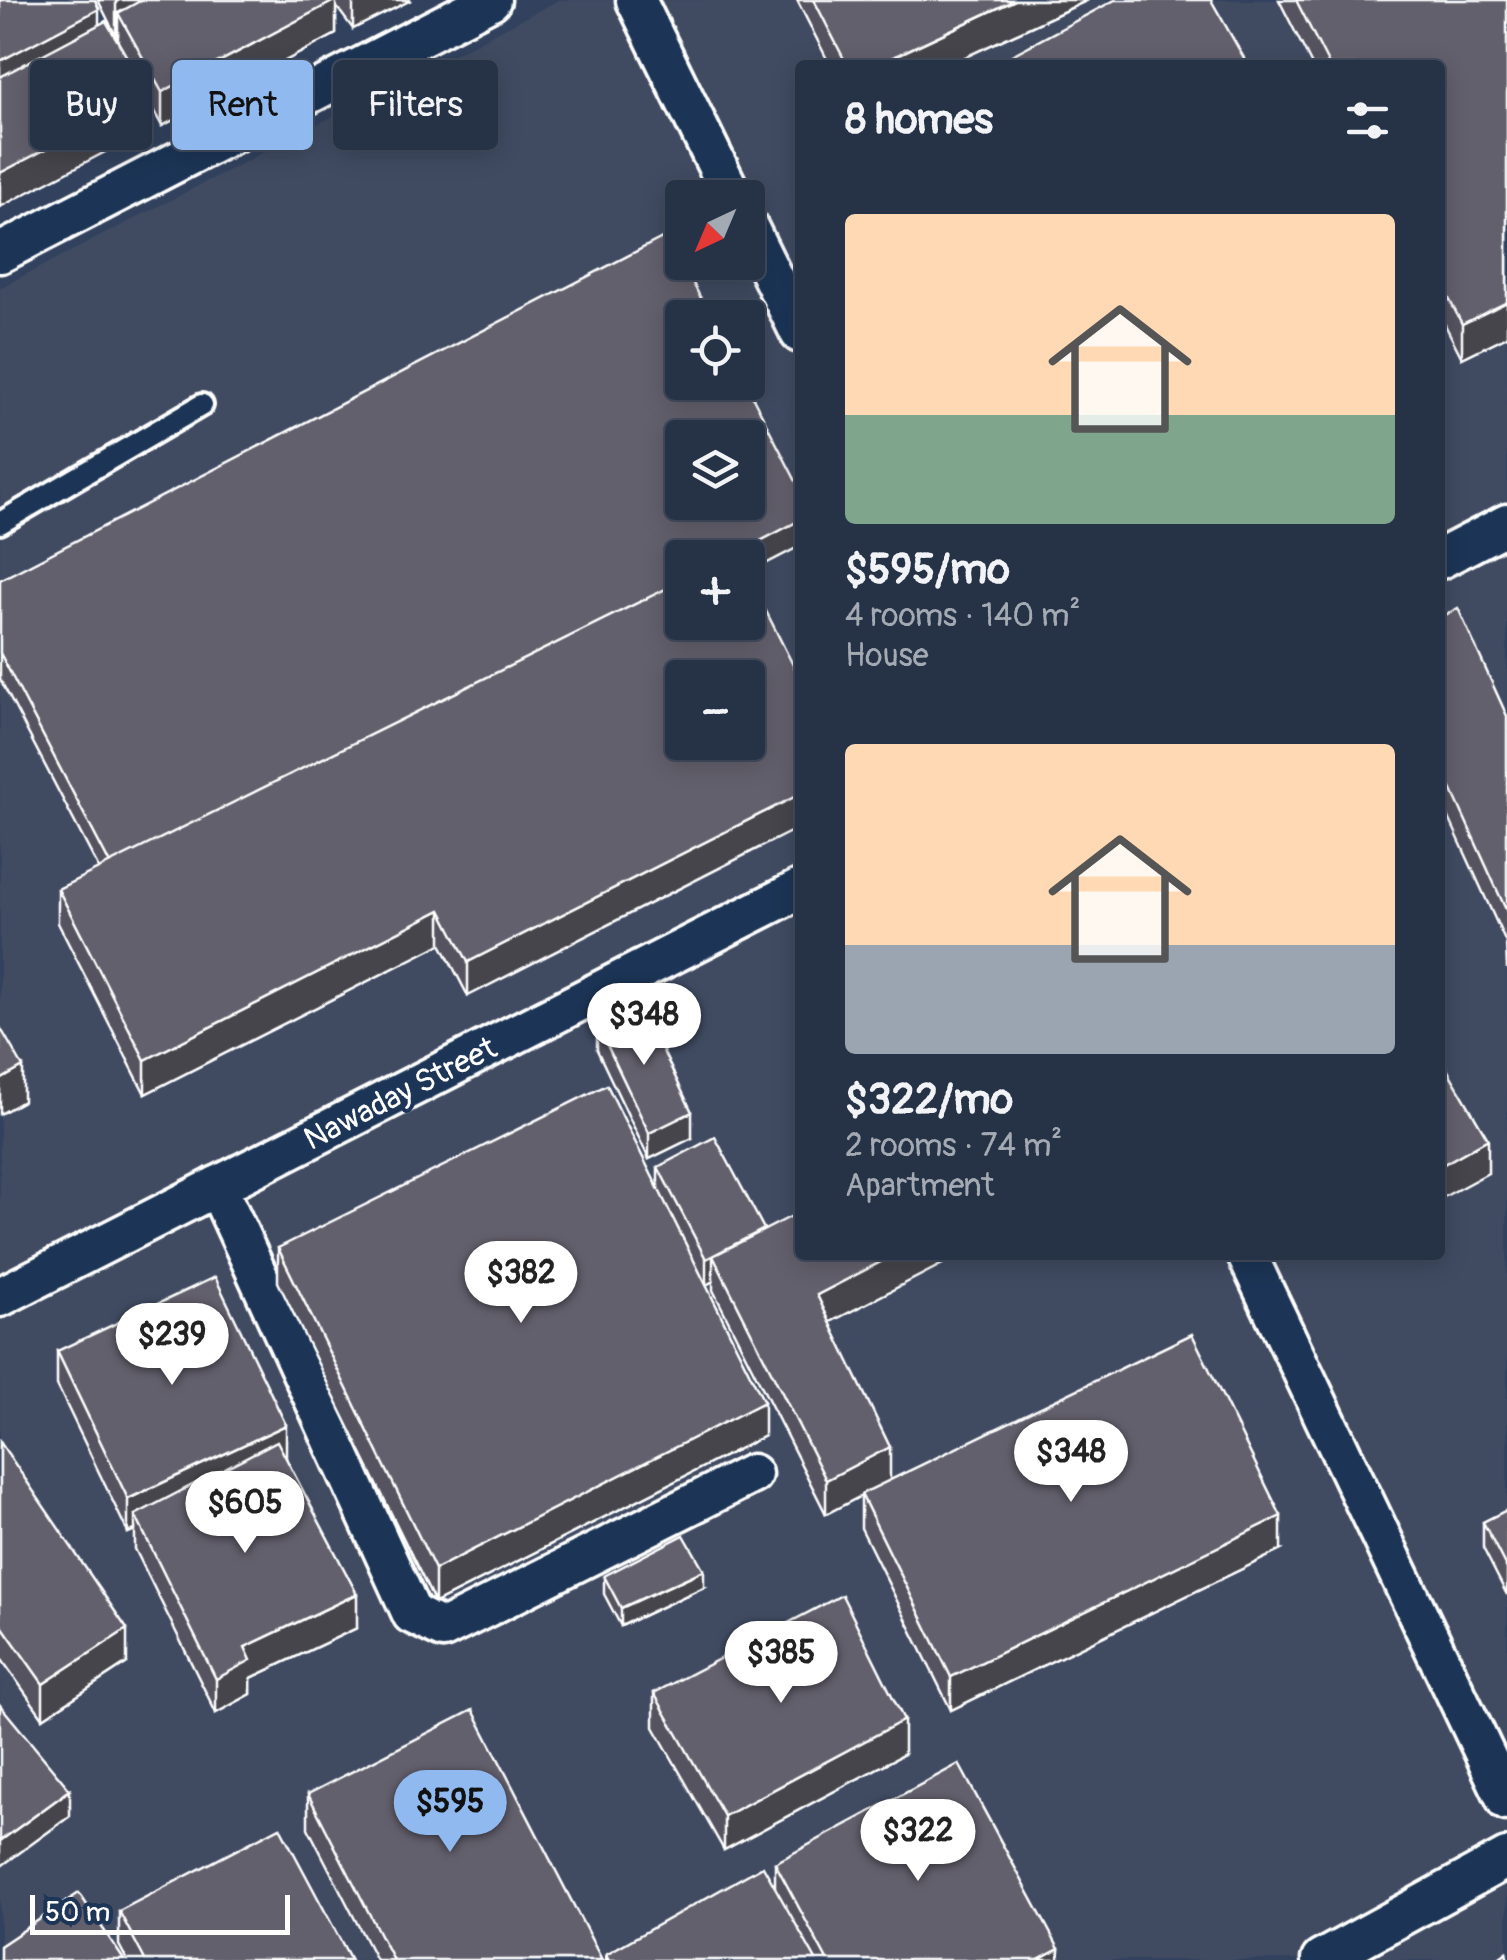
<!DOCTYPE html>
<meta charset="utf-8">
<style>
:root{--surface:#263246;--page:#323e51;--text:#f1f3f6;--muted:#a4aab3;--line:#424d5f;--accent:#90b9f0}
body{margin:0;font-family:Pangolin,sans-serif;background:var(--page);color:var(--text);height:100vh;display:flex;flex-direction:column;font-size:38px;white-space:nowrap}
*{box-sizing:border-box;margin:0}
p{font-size:32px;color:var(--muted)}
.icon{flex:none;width:55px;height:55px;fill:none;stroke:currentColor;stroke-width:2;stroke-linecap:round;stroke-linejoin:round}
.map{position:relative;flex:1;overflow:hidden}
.drawer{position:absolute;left:795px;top:60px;width:650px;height:1200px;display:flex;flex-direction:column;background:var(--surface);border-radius:10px;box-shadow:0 5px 25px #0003,0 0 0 2px var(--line)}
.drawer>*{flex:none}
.banner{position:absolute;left:30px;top:60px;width:615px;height:90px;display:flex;gap:20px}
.needle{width:65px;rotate:224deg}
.tools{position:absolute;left:665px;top:180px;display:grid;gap:20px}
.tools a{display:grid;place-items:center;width:100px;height:100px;border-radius:10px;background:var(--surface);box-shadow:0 5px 25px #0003,0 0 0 2px var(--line);font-size:50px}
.scale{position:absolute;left:30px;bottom:25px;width:260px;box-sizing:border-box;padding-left:10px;border:5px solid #fff;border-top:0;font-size:28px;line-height:35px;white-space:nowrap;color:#fff;-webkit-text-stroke:8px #1d3557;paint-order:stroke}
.price{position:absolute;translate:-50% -85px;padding:0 22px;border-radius:35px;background:#fff;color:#222;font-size:32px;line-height:65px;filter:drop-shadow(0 2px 5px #0008)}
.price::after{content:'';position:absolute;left:50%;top:60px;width:30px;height:22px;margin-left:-15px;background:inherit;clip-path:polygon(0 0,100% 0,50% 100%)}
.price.on{background:var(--accent);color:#111}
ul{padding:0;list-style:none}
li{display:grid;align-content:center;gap:20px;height:530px;padding:0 50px}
li span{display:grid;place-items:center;height:310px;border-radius:10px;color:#555}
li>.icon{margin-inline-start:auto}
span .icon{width:180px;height:180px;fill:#fffc;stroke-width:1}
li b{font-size:42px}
h2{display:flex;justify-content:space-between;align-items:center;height:120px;padding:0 50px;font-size:42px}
.pill{padding:0 35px;border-radius:10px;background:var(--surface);box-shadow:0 5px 25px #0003,0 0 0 2px var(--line);font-size:35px;line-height:90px}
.pill.on{background:var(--accent);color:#111}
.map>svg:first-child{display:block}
</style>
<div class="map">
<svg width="1507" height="1960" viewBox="0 0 1507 1960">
<rect width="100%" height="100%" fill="#32425e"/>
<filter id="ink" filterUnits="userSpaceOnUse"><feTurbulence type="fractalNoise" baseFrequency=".01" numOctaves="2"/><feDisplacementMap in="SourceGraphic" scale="20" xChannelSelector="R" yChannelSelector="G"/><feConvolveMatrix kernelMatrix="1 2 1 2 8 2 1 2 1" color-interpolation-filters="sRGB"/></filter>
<g filter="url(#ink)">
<path fill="#414b62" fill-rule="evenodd" d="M559 0H1507V1960H0V288ZM800 65H1440V1255H800ZM682 198H748V262H682ZM682 318H748V382H682ZM682 438H748V502H682ZM682 558H748V622H682ZM682 678H748V742H682Z"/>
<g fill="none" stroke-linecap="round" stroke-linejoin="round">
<g stroke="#fff" stroke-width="28">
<path id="lane" d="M0 523 202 405"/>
</g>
<g stroke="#fff" stroke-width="45">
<g id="street">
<path d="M636 0 733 198"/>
<path d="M748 227 800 333"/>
<path d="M0 253 491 0"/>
<path d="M1440 559 1507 524"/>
<path d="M217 1186 412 1614 443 1629 752 1474"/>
<path d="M1247 1255 1507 1801"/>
<path d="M0 1297 800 889"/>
<path d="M1321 1960 1507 1858"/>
</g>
</g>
<use href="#lane" stroke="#1d3557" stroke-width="20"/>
<use href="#street" stroke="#1d3557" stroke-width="38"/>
</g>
<g fill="#55535e" stroke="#fff" stroke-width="2.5">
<path d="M98 0H411L353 29 336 6V34L162 126 149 102V129L99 24 118 42V35L116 36Z"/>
<path d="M797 0H1088L948 65H830Z"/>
<path d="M1279 0H1507V336L1462 358 1440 315V65H1312Z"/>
<path d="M800 489V546L748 573V558L468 996 441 944 145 1094 58 923V889L99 869 0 679V580Z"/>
<path d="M1440 618 1507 716V969L1506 943 1440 798Z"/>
<path d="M597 1024 692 1138 649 1159 597 1050Z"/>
<path d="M658 1167 764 1230 830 1322 890 1480 1281 1550 951 1710 861 1528V1496L826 1514 713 1290V1281L706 1285 764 1436 435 1603 278 1282V1248L658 1187Z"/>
<path d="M57 1351 286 1458 357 1628 251 1678V1694L216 1713 135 1549V1530L128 1533 57 1385Z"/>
<path d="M0 1442 127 1663 43 1718 0 1657Z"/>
<path d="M1507 1510V1595L1483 1548V1522Z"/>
<path d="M604 1576 704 1587 621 1626 604 1594Z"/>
<path d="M654 1693 904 1754 724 1850 654 1727Z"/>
<path d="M308 1794 602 1960H376L308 1828Z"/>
<path d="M775 1863 1059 1960H606V1954L775 1887Z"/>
<path d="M119 1911 351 1960H127L119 1945Z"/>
</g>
<g fill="#45444c" stroke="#fff" stroke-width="2.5">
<path d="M120 0H184L118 13V35L116 36V2Z"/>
<path d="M336 0V34L162 126V92Z"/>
<path d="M353 0H411L353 29Z"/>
<path d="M1015 0H1088L948 65H876Z"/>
<path d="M99 9V42L0 95V61Z"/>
<path d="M149 95V129L0 207V173Z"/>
<path d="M1507 302V336L1462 358V324Z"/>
<path d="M800 520V546L748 573V558H728Z"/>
<path d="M800 794V827L468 996V962Z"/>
<path d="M441 910V944L145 1094V1060Z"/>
<path d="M23 1067V1101L0 1114V1080Z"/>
<path d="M692 1112V1138L649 1159V1133Z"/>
<path d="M1488 1139V1173L1440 1199V1166Z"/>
<path d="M764 1229 713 1256V1281L706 1285V1259Z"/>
<path d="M894 1255H960L817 1329V1295Z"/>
<path d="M764 1402V1436L435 1603V1569Z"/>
<path d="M286 1425V1459L135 1515V1530L128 1533V1499Z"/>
<path d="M890 1447V1481L826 1514V1480Z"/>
<path d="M1281 1516V1550L951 1710V1677Z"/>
<path d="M704 1570V1587L621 1626V1608Z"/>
<path d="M357 1594V1628L251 1678V1694L216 1713V1679L245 1647Z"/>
<path d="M127 1629V1663L43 1718V1684Z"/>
<path d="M904 1720V1754L724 1850V1816Z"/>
<path d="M70 1790V1816L0 1867V1841Z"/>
<path d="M1059 1949V1960H1038Z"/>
</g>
<g fill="#63616d" stroke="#fff" stroke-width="2.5" fill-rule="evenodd">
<path d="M0 0H95L99 9 0 61Z"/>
<path d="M142 0H336L162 92 118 13Z"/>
<path d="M814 0H1015L876 65H847Z"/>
<path d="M1115 0H1211L1248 65H993Z"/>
<path d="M1296 0H1507V302L1462 324 1440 281V65H1329Z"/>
<path d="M106 21 149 95 0 173V77Z"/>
<path d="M668 235 711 318H682V382H745L800 489V520L728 558H682V581L110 864 0 653V580ZM682 438H748V502H682Z"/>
<path d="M748 575 800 679V794L468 962 441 910 145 1060 58 889 682 581V622H748ZM682 678H748V742H682Z"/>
<path d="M1458 608 1507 716V912L1440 764V618Z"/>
<path d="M640 1003 692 1112 649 1133 597 1024Z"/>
<path d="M0 1027 23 1067 0 1080Z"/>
<path d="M1440 1052 1447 1069 1488 1139 1440 1166Z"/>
<path d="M607 1085 764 1402 435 1569 278 1248Z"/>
<path d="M715 1137 764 1229 706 1259 658 1167Z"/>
<path d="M800 1212V1255H894L817 1295 890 1447 826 1480 713 1256Z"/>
<path d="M215 1277 286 1425 128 1499 57 1351Z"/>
<path d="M1192 1334 1281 1516 951 1677 861 1494Z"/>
<path d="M277 1441 357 1594 245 1647 251 1660 216 1679 135 1515Z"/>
<path d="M0 1442 127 1629 43 1684 0 1623Z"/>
<path d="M1507 1510V1569L1483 1522Z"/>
<path d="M684 1535 704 1570 621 1608 604 1576Z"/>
<path d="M842 1595 904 1720 724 1816 654 1693Z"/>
<path d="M0 1705 70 1790 0 1841Z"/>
<path d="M473 1710 602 1960H393L308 1794Z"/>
<path d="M959 1764 1059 1949 1038 1960H827L775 1863Z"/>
<path d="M280 1827 351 1960H145L119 1911Z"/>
<path d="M763 1866 816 1960H609L606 1954Z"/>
<path d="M79 1893 124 1960H0V1946Z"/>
<path d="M1507 1952V1960H1496Z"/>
</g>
</g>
<g text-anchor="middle" stroke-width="8" stroke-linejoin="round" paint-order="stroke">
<g font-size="32" fill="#fff" stroke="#1d3557">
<text transform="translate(400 1093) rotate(-27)" y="11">Nawaday Street</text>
</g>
</g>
</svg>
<div class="tools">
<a><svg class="needle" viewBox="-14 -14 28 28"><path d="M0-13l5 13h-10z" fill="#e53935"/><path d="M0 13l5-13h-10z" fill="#a4aab3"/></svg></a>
<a><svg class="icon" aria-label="locate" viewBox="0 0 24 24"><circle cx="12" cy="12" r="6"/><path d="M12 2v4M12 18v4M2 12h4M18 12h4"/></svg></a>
<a><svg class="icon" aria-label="layers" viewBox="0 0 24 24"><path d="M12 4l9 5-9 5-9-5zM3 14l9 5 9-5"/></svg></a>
<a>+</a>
<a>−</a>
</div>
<div class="scale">50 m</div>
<b class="price" style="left:644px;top:1068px">$348</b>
<b class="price" style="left:521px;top:1326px">$382</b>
<b class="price" style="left:172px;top:1388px">$239</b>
<b class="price" style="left:1071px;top:1505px">$348</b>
<b class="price" style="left:245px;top:1556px">$605</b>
<b class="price" style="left:781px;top:1706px">$385</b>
<b class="price on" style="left:450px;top:1855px">$595</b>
<b class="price" style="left:918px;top:1884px">$322</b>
<div class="banner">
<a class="pill">Buy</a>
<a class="pill on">Rent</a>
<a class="pill">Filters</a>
</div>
<section class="drawer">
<h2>8 homes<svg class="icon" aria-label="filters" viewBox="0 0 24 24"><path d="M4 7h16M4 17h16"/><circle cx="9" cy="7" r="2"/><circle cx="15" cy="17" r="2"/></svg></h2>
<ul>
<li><span style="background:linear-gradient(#ffd9b3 65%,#7fa58c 0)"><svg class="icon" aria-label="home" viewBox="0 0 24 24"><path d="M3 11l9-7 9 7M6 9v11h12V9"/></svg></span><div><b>$595/mo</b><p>4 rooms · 140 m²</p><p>House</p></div></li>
<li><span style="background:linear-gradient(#ffd9b3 65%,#9aa5b1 0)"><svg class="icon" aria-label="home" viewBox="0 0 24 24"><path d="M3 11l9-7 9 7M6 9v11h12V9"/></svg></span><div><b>$322/mo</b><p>2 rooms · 74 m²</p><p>Apartment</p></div></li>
</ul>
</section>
</div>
